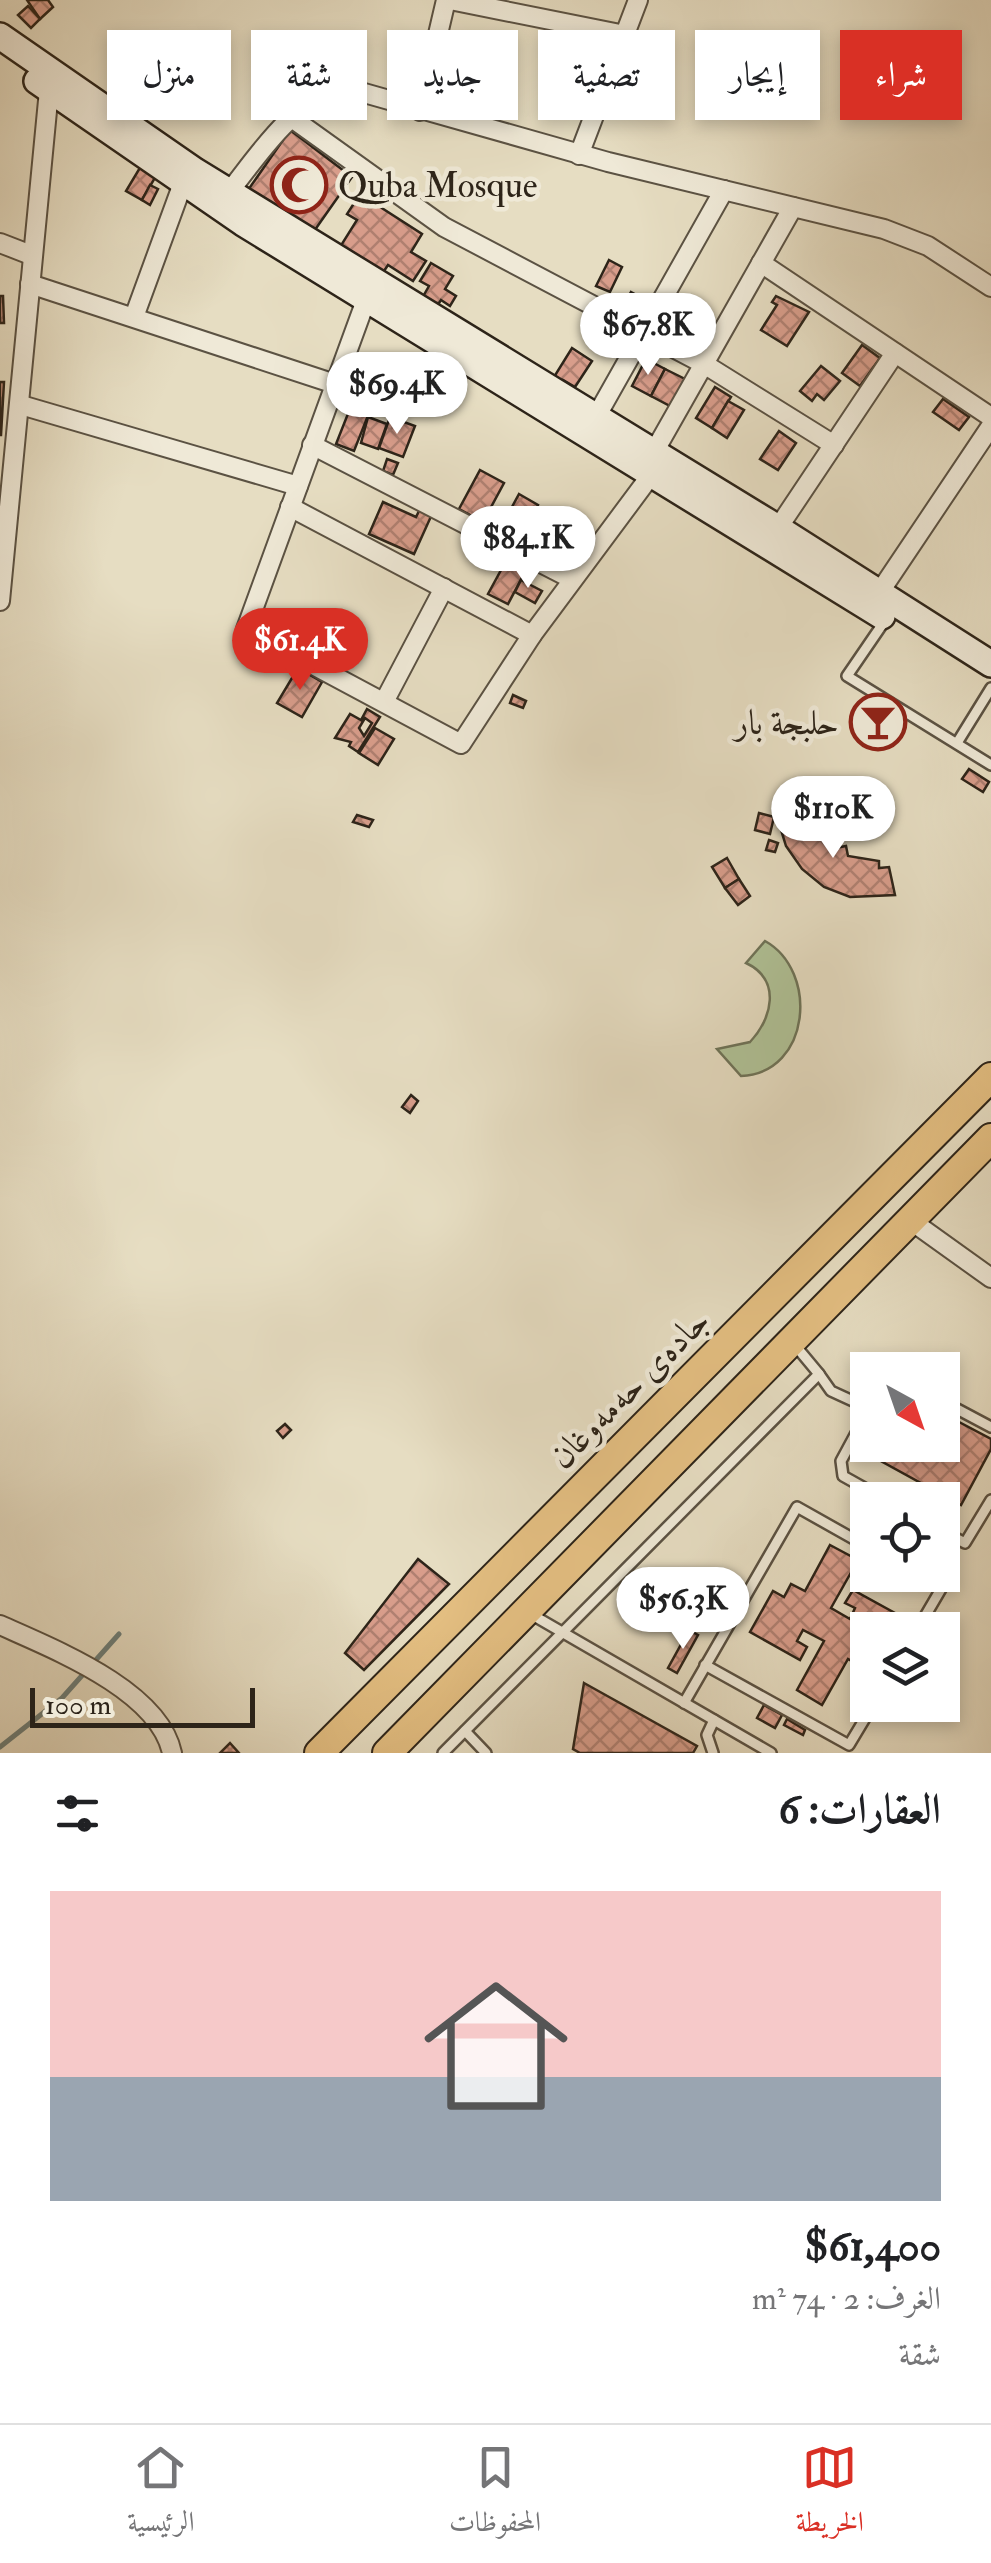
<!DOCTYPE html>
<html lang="ar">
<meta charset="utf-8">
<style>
:root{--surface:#fff;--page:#f2f2f2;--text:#202124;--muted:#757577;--line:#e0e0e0;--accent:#d93025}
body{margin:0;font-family:"IM FELL Double Pica",Amiri,serif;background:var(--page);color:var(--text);direction:rtl;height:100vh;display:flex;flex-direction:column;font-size:38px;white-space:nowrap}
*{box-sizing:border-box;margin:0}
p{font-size:32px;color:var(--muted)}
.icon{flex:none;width:55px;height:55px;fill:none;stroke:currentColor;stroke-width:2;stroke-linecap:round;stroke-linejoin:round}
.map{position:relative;height:1753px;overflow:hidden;direction:ltr}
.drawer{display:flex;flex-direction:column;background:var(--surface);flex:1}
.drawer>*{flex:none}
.top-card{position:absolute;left:30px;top:30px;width:932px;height:90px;direction:rtl;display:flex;gap:20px}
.needle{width:65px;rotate:140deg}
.controls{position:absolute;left:850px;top:1352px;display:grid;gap:20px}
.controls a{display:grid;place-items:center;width:110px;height:110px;border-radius:0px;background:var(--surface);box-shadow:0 5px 15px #0003;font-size:50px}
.scale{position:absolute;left:30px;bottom:25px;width:225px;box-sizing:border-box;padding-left:10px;border:5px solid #2d2419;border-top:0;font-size:28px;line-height:35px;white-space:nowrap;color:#2d2419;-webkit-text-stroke:8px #efe9d7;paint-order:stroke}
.price{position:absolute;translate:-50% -85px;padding:0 22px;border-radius:35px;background:#fff;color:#222;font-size:32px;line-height:65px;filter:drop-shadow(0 2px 5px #0008)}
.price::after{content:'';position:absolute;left:50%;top:60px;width:30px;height:22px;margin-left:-15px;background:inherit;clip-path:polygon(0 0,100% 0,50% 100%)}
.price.current{background:var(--accent);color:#fff}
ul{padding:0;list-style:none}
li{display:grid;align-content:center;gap:20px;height:530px;padding:0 50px}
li+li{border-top:2px solid var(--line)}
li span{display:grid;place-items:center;height:310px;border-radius:0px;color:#555}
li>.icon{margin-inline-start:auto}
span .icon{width:180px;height:180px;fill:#fffc;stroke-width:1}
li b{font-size:42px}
h2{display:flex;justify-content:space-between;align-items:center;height:120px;padding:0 50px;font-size:42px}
.tag{padding:0 35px;border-radius:0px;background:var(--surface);box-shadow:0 5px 15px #0003;font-size:35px;line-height:90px}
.tag.current{background:var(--accent);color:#fff}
.dock{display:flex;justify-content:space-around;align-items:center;height:140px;border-top:2px solid var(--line);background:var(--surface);font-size:28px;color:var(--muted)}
.dock a{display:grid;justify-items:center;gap:5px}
.dock .current{color:var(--accent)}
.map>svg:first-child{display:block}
</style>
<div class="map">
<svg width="991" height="1753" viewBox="0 0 991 1753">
<defs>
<pattern id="building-cross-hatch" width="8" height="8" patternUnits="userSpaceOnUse" patternTransform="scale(2.5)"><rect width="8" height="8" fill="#d89d8b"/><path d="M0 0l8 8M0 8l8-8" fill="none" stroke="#b08071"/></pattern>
</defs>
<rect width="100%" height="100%" fill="#e6ddc2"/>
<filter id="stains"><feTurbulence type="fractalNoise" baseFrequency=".002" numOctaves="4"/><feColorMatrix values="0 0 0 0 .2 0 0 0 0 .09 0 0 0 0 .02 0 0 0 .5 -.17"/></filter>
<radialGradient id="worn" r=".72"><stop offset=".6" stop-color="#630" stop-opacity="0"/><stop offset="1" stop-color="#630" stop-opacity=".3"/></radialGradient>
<path fill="#b0c297" stroke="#6e7358" stroke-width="2.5" d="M765 941C819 971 811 1073 741 1076L717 1049 750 1042C772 1019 782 980 746 963Z"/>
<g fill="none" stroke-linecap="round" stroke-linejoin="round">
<path stroke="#6d7f7a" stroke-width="5" d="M0 1747 62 1698 119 1634"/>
</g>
<g fill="url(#building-cross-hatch)" stroke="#2d2419" stroke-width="2.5" fill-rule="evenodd">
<path d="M27 0H48L53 7 40 19Z"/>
<path d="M28 6 40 19 31 28 18 15Z"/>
<path d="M290 130 352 177 312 234 246 193Z"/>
<path d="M141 166 156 176 142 200 126 191Z"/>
<path d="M150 185 158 189 150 205 142 200Z"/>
<path d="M360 194 422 234 411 252 426 261 413 281 388 265 382 274 340 247 357 220 347 214Z"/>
<path d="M609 260 622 267 610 292 596 286Z"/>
<path d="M431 263 453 276 445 289 456 296 450 306 441 300 435 309 421 300 429 286 420 281Z"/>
<path d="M631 292 653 304 643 321 622 308Z"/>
<path d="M0 296H3L4 323H0Z"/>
<path d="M776 296 809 312 787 346 761 330 777 305 772 302Z"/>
<path d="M673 311 706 329 694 350 661 331Z"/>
<path d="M862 345 880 358 860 386 842 373Z"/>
<path d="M572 348 592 361 575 387 563 380 557 390 549 385Z"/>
<path d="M646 359 665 369 651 396 632 386Z"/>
<path d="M821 366 840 381 824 400 817 394 812 401 800 391Z"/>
<path d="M665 369 687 380 672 407 651 396Z"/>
<path d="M0 382H4L1 435H0Z"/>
<path d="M715 387 731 397 712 428 696 418Z"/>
<path d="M943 399 969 417 959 430 933 412Z"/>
<path d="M728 401 744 410 727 438 712 428Z"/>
<path d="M351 406 369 413 354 451 336 444Z"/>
<path d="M368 417 387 424 378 449 361 443Z"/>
<path d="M390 417 415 426 403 457 379 448Z"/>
<path d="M779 431 796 443 778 470 760 459Z"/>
<path d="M387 459 398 463 393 475 383 471Z"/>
<path d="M480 470 504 483 483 522 459 509Z"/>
<path d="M519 494 538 505 532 517 512 507Z"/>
<path d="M383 502 416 517 421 507 433 512 414 554 369 534Z"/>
<path d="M512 509 525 516 523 521 529 524 526 529 522 526 521 539 504 524Z"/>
<path d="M506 561 525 572 508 604 488 594Z"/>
<path d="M521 580 542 591 535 603 515 592Z"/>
<path d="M298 668 322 682 302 717 277 703Z"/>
<path d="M513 695 526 701 523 708 510 703Z"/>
<path d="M367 709 380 717 358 752 349 746 351 742 335 738 350 714 361 720ZM365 718 372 723 364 736 359 728Z"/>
<path d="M375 728 394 739 378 765 359 753Z"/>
<path d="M969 769 989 782 983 792 962 779Z"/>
<path d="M806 811 808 820 816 818 835 848 846 846 848 856 879 861V868L889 867 895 895 850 897 824 887 802 869 786 846 778 820Z"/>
<path d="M759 813 774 817 770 834 755 830Z"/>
<path d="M357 815 373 820 369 827 353 822Z"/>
<path d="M769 840 778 843 775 852 766 850Z"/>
<path d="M727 858 739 879 725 888 712 867Z"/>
<path d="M739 879 750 896 738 905 725 888Z"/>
<path d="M411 1095 418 1101 410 1113 402 1107Z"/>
<path d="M942 1413 991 1439V1449L961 1505 859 1449 868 1434V1445H942Z"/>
<path d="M285 1424 291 1430 283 1438 277 1431Z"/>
<path d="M830 1545 858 1560 831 1608 850 1619 855 1608 845 1603 853 1590 904 1618 898 1630H868V1657L862 1667 848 1659 822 1705 797 1690 824 1641 803 1630 797 1641 807 1647 800 1660 750 1632 773 1591 784 1597 791 1584 805 1591Z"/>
<path d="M418 1559 449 1584 364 1670 345 1653Z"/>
<path d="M654 1596 659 1601 649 1613 644 1609Z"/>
<path d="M637 1607 648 1615 644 1621 633 1613Z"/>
<path d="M689 1630 698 1635 677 1673 668 1668Z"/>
<path d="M584 1683 697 1746 693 1753H580L573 1749Z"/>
<path d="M764 1705 782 1715 775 1728 757 1718Z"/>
<path d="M787 1719 805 1730 803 1735 784 1725Z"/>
<path d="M230 1743 239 1753H220Z"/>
</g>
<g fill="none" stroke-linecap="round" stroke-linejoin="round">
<g stroke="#5b5243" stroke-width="14">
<g id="lane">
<path d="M886 619 847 676 991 765"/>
<path d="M957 743 991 688"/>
<path d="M819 1374 831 1391 868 1408"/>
<path d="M942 1401 991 1427"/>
<path d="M868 1411 841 1461 843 1476 886 1500"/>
<path d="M942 1531 965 1543 991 1500"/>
<path d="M916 1575 941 1589 917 1630"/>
<path d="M529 1613 771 1753"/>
<path d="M705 1665 849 1745 873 1705"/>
<path d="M684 1703 797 1507 868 1547"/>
<path d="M465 1731 486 1753"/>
<path d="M443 1753 819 1374 794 1344"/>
<path d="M713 1753 707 1735 714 1720"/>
</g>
</g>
<g stroke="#5b5243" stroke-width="22">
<g id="street">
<path d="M450 0 625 35"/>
<path d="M420 111 446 0"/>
<path d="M289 116 444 227 704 364 834 445"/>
<path d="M579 155 638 0"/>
<path d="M229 192C263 149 290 105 343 87L608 162 884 229 928 246 991 287"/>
<path d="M0 243 31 255"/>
<path d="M761 263 991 417"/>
<path d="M30 284 335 384"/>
<path d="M366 300 246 629 461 744 532 635 651 475"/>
<path d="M134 317 183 183"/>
<path d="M21 405 298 486"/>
<path d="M596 417 724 190"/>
<path d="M312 445 572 579"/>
<path d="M654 452 793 207"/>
<path d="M290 507 532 635"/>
<path d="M778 528 895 353"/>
<path d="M875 599 991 426"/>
<path d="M0 601 49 90"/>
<path d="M384 702 444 588"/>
<path d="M910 1220 991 1278"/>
<path d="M0 1625C53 1649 159 1690 172 1753"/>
</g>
</g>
<g stroke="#2d2419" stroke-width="30">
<g id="secondary">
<path d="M0 36 195 171 768 522 991 664"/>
<path d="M37 81 243 223 882 616"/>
</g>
</g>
<g stroke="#2d2419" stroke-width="32">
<g id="primary">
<path d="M319 1753 991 1077"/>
<path d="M387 1753 991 1138"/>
</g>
</g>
<use href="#lane" stroke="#efe9d7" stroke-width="9"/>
<use href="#street" stroke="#efe9d7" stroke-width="18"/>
<use href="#secondary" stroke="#efe9d7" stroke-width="25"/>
<use href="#primary" stroke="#e3be81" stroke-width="28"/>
</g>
<defs>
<g id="mosque-ring" transform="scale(2.875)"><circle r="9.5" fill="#efe9d7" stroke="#8f2418" stroke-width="1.5"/><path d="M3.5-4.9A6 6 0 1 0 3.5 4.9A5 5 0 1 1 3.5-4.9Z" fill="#8f2418"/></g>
<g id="bar-ring" transform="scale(2.875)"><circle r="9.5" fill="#efe9d7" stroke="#8f2418" stroke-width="1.5"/><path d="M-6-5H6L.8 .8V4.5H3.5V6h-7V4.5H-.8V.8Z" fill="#8f2418"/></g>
</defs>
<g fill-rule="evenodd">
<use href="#mosque-ring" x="299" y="185"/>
<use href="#bar-ring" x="878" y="722"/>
</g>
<g text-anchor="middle" stroke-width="9" stroke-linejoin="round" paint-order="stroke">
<g font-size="35" fill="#2d2419" stroke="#efe9d7" text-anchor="start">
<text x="338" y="197">Quba Mosque</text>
<text x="839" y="734" text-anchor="end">حلبجة بار</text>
</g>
<g font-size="35" fill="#2d2419" stroke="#efe9d7">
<text transform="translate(629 1388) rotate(-45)" y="12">جادەی حەمەوغان</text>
</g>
</g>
<rect width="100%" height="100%" filter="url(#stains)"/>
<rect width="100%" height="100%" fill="url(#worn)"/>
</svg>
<div class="controls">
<a><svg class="needle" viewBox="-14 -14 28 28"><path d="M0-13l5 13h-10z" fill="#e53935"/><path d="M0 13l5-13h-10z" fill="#757577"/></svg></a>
<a><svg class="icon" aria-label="locate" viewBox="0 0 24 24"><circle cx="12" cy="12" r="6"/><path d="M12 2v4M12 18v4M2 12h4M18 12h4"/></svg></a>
<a><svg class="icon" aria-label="layers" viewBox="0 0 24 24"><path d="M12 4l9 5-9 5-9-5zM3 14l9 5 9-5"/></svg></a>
</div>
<div class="scale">100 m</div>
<b class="price" style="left:648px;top:378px">$67.8K</b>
<b class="price" style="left:397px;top:437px">$69.4K</b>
<b class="price" style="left:528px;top:591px">$84.1K</b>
<b class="price current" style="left:300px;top:693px">$61.4K</b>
<b class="price" style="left:833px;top:861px">$110K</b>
<b class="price" style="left:683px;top:1652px">$56.3K</b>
<div class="top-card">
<a class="tag current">شراء</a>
<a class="tag">إيجار</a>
<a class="tag">تصفية</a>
<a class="tag">جديد</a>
<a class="tag">شقة</a>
<a class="tag">منزل</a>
</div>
</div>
<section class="drawer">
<h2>العقارات: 6<svg class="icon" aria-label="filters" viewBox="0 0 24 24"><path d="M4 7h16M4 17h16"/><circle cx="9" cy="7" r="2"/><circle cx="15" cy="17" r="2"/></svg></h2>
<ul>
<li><span style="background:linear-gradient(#f6c9c9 60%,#9aa5b1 0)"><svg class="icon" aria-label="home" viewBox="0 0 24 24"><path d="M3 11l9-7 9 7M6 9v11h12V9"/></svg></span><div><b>$61,400</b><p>الغرف: 2 · 74 m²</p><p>شقة</p></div></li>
</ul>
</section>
<nav class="dock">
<a class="current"><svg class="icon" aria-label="map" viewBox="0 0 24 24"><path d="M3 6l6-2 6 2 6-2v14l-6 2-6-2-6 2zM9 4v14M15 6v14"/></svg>الخريطة</a>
<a><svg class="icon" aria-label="saved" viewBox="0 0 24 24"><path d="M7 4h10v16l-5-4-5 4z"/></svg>المحفوظات</a>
<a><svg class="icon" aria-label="home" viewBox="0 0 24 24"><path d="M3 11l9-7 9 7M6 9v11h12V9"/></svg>الرئيسية</a>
</nav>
